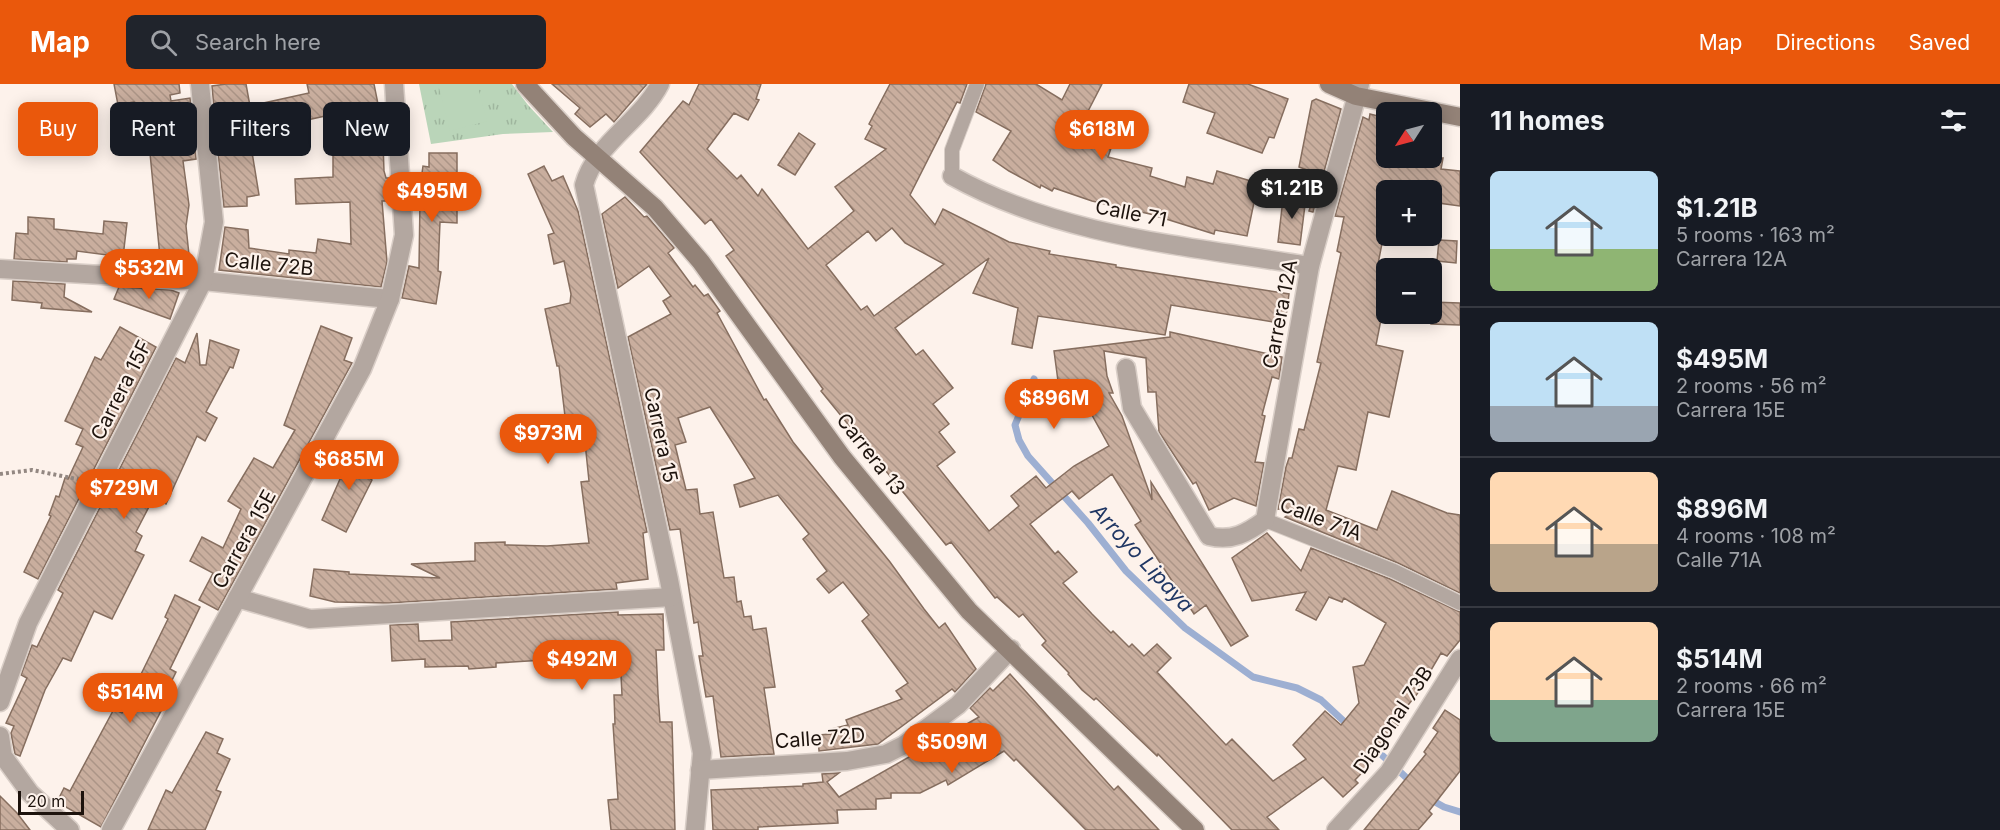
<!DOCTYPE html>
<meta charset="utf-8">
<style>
:root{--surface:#171b24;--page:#20242c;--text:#f1f3f6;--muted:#9ea1a6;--line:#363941;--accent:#ea580c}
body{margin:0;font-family:Inter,sans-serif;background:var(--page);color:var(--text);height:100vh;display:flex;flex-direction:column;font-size:22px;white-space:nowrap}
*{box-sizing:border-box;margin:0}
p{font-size:20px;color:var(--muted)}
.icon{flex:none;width:33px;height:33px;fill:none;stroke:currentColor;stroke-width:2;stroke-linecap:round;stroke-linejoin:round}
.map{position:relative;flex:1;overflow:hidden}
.details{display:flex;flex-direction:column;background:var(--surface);width:540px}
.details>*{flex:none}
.top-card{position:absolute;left:18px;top:18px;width:570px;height:54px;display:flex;gap:12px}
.needle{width:39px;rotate:234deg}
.tools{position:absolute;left:1376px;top:18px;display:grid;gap:12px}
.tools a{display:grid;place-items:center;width:66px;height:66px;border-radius:9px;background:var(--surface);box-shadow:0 3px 15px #0003;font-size:30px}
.scale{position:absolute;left:18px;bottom:15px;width:66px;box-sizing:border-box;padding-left:6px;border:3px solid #1d130d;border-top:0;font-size:16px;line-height:21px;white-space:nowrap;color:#1d130d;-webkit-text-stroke:4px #fdf2eb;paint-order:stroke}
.price{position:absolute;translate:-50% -51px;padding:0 14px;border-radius:21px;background:var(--accent);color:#fff;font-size:20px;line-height:39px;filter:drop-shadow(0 2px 3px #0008)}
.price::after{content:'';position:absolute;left:50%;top:36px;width:18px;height:14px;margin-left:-9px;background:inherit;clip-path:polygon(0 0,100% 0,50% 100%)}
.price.current{background:#222;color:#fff}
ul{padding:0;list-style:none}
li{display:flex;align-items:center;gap:18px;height:150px;padding:0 30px}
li+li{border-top:2px solid var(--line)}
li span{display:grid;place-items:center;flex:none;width:168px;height:120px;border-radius:9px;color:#555}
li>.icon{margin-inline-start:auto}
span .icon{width:72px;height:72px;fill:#fffc;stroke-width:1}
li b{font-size:26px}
h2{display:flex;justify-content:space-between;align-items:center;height:72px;padding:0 30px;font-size:26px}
.chip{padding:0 21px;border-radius:9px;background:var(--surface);box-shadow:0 3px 15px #0003;font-size:21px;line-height:54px}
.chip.current{background:var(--accent);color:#fff}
header{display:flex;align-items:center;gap:36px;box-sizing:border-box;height:84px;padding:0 30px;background:var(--accent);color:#fff}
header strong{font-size:28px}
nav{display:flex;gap:33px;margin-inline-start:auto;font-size:21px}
.search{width:420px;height:54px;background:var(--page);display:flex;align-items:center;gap:15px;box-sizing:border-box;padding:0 21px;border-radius:9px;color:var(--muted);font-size:22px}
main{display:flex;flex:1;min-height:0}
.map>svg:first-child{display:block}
</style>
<header>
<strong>Map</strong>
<div class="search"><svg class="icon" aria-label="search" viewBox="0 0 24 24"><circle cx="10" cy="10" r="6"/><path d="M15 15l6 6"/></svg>Search here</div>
<nav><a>Map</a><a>Directions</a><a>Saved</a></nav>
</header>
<main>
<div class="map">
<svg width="1460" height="746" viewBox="0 0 1460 746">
<defs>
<pattern id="grass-tufts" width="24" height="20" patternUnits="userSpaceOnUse" patternTransform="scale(1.5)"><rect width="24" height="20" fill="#bad5b9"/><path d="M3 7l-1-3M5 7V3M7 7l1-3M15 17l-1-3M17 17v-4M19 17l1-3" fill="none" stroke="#9fb69e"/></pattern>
<pattern id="building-back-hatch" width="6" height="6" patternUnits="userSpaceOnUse" patternTransform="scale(1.5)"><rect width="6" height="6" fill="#c9ae9e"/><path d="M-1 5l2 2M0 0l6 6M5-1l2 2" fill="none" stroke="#ac9587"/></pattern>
</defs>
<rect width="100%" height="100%" fill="#fdf2eb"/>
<path fill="url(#grass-tufts)" d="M419 0H512L528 21 553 48 503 50 431 60Z"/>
<path fill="#bad5b9" d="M438 0H477L487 37 450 47Z"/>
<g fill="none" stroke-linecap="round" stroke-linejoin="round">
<g stroke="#9dafd2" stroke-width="7">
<path d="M1034 295 1015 341 1019 356 1028 372 1088 439 1126 487 1185 544 1253 593 1297 604 1321 616 1349 642"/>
<path d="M1371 661 1411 698"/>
<path d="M1428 714 1444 723 1460 728"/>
</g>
</g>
<g fill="url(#building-back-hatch)" stroke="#866e5f" stroke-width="1.5" fill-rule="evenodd">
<path d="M114 0H179L180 9 170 11 171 17 190 14 196 75 183 77 189 121 186 142 189 171 160 173 147 38H137L134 18 118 21Z"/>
<path d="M226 0H246L250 22 309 9 307 0H374L378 20V59H383L384 87 386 94H389L390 117H382L387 178 381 203 219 186 225 143 248 146 249 164 289 170V166L316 169 318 155 351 160 350 118 296 120 295 95 333 93V64L350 63 348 27 217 56 212 2Z"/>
<path d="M552 0H647L614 38 606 30 590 43 575 30 580 24Z"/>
<path d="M699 0H761L756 15 759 16 748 36 734 29 707 65 737 95 741 91 758 112 762 105 808 165 854 127 835 103 886 65 865 55 872 42 869 40 890 0H967L960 19 957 18 910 111 935 141 943 125 1009 158 1050 167 1049 170 1116 181V183L1289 210 1285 240 1171 221 1165 251 1038 232 1032 264 1012 260 1018 224 973 209 989 174 895 244 916 271 923 266 953 304 933 320 949 340 939 348 955 368 937 382 989 447 1019 422 1011 412 1036 392 1046 404 1074 382 1109 362 1088 324 1063 332 1051 300 1058 297 1054 267 1170 253V248L1282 273 1279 295 1272 293 1262 331 1265 332 1255 378 1264 379 1256 422 1234 414 1209 426 1196 398 1193 400 1159 348 1156 308H1148L1146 274 1104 267 1107 292 1113 309H1109L1122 332 1152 416 1151 398 1248 552 1231 562 1206 521 1194 530 1135 441 1141 437 1112 390 1079 415 1072 407 1030 440 1055 470 1058 467 1077 488 1063 499 1092 530 1111 549 1113 547 1129 563 1132 560 1144 572 1157 560 1171 574 1157 588 1226 661 1232 655 1273 697 1306 675 1293 661 1325 627 1341 641 1359 619 1353 583 1364 581 1386 539 1344 514 1342 518 1329 513 1316 536 1296 526 1306 508 1252 517 1232 474 1267 449 1301 487 1311 464 1390 495 1460 528V556L1447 572 1441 569 1417 610 1395 637 1399 640 1374 671 1377 673 1355 696 1358 699 1343 713 1323 693 1267 733 1279 746H1232L1158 670 1157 672 1096 614 1094 616 1082 606 1068 590 1069 589 1042 561 1046 557 1023 530 1019 533 997 513 995 514 951 458 946 461 821 307 823 305 726 172 734 166 711 135 705 140 640 68 683 17 689 21ZM892 144 905 159 944 180 874 232 867 222 861 226 826 181 868 147 876 157Z"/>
<path d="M986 0H1036L1062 16 1070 0H1102L1084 35 1117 47 1108 73 1152 84 1150 92 1185 103 1187 93 1213 100 1217 87 1251 97 1248 107 1256 109 1247 152 1215 146 1214 150 1150 130 1092 117 1054 104 1052 107 1041 101 1040 104 1009 87 993 76 1011 47 976 28Z"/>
<path d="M1189 0H1248L1288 15 1274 54 1269 53 1262 69 1207 49 1215 29 1183 18Z"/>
<path d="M1316 15 1341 25 1313 128 1309 127 1321 91 1299 83 1312 17Z"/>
<path d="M1370 30 1386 34V74H1443L1441 85 1460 87V122L1431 118V106H1386V139L1378 180 1391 183 1386 184V210L1376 261 1403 267 1389 333 1368 328 1356 386 1338 382 1326 426 1377 446 1392 407 1447 429 1460 431V509L1398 479 1285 433 1293 427 1278 425 1286 383 1289 374H1292L1299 345 1304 346 1321 279 1317 278 1341 169 1337 167 1344 133 1335 132 1363 33 1369 36Z"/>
<path d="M799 49 815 60 795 91 778 81Z"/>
<path d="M252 68 259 111 247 113V122L224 123 218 70Z"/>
<path d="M429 69H457V139L440 138 438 187 441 188 436 220 402 214 409 182 419 184 420 116H413L412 95 421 96 423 82 429 83Z"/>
<path d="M544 82 552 97 563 92 578 127 647 448 643 449 648 495 616 499 617 505 389 519 335 518 310 512 314 485 349 488V490L440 494 411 480 475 477V459L505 458V461L547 462 589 459 581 398 589 397 584 349 571 350 569 331 565 332 559 282H557L545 225 570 219 571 210 564 177 554 180 548 151 554 149 528 90Z"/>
<path d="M1290 108 1306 113 1300 161 1278 158 1283 115 1289 117Z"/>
<path d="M625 113 644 133 647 132 674 164 668 169 693 203 695 201 704 212 708 210 720 227 717 229 764 316 766 315 793 358 890 478 924 525 939 544 945 539 976 585 955 608 952 605 878 660 819 667 818 651 832 650 831 645 848 641 846 636 902 615 896 607 908 599 862 537 869 531 843 498 829 509 817 495 827 487 803 455 809 450 778 411 740 423 734 401 755 394 710 323 678 334 686 358 675 361 686 406 697 405 700 430 713 428 724 494 734 493 737 518 741 517 744 533 751 532 753 546 766 544 775 603 764 604 774 670 721 673 713 612 706 613 699 572H703L698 538 694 539 680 445 670 446 628 253 671 230 663 217 671 212 649 182 618 204 602 130Z"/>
<path d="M28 133 54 135V145L103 150 104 137 127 139 123 173 77 167 76 175H67V178L14 175 16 149 28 150Z"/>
<path d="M1439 156 1457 157 1456 179 1437 177Z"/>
<path d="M13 197 65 200 64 213 92 228 41 224 42 219 12 216Z"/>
<path d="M119 203 171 206 179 209 170 235 114 215Z"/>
<path d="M1431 218 1460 219V241L1431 240Z"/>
<path d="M321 242 352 254 344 276 352 279 218 526 199 516 213 489 190 477 202 453 223 464 241 425 228 417 254 374 273 384 295 346 284 341Z"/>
<path d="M120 243 156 263 38 495 24 488 51 432 49 431 56 412 59 413 65 394 68 395 83 363 76 360 83 345 65 337 95 273 101 276Z"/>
<path d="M197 249 200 281H206L210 256 239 266 233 284 230 283 206 328 217 334 205 357 197 352 166 420 154 413 136 448 142 452 135 467 144 471 112 535 94 527 71 577 63 574 45 606 20 672 15 670 11 649 14 642 6 639 27 594 21 591 32 561 37 563 63 509 58 506 176 274 185 279Z"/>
<path d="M355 361 371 369 364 385 371 389 369 394 372 396 346 448 322 436Z"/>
<path d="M175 511 200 523 170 585 176 588 158 625 161 627 101 743 57 718 64 704 70 707 114 625 122 629 168 535 165 533Z"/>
<path d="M618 528V531L663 530 664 566H656L658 610 660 638H672L675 746H611L608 716 618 715 613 640H615L614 611H622L620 572 588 573V569L544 570V576L496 579V583L469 585 468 582 425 583V575L392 577 390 541 418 540 419 557 452 556 451 538Z"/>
<path d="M1010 590 1114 706 1118 702 1159 746H1086L1016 675 1014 677 1004 667 948 701 946 696 920 709H891V714L876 715V725L837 726 838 739 758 743V746H713L711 706 803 702V700L823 698 822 690 839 689 827 698 839 713 979 633 970 624 990 604 993 607Z"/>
<path d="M1445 626 1460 636V687L1429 727 1432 730 1418 746H1364L1426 670 1424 668 1438 648 1433 644Z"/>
<path d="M206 648 223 655 217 669 230 675 216 706 221 708 205 746H148L166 706 172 709Z"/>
<path d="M0 712 17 729 30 746H0Z"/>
</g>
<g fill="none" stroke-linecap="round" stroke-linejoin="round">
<g stroke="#d9cec7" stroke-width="16">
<g id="lane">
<path d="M952 92V66L977 0"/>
<path d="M1265 436 1394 487 1460 519"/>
</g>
</g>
<g stroke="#d9cec7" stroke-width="21">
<g id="street">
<path d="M660 0C641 37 595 60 584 101L669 496 702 669 695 746"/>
<path d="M952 92C1061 153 1189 162 1310 182"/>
<path d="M0 185 203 197 390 215"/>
<path d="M1126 284 1132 324 1209 452C1232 458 1247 449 1265 436L1310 182 1360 0"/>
<path d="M237 514 310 535 672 513"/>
<path d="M0 618 28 539 203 197 214 138 200 0"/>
<path d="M0 652 3 672 30 709 70 746"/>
<path d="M700 686 847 677 886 670 904 661 958 621 1011 565"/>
<path d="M111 746 362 285 390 215 404 151 394 0"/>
<path d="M1336 746 1389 688 1460 575"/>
</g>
</g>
<g stroke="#d9cec7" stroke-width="21">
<g id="secondary">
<path d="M525 0 574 53 655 124 701 178 842 373 969 527 1195 746"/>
<path d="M1329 0 1356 12 1460 33"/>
</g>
</g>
<path stroke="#938882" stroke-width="4" stroke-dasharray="3 3" stroke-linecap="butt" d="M0 390 32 386 82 396"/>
<use href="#lane" stroke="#b3a7a0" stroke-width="14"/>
<use href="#street" stroke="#b3a7a0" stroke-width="18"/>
<use href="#secondary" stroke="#938277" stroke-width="18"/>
</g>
<g text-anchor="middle" stroke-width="4.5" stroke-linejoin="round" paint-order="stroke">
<g font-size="20" fill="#1d130d" stroke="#fdf2eb">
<text transform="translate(1131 129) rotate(11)" y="7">Calle 71</text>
<text transform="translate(269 180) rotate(6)" y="7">Calle 72B</text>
<text transform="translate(1280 230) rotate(-79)" y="7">Carrera 12A</text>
<text transform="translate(121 306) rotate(-63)" y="7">Carrera 15F</text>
<text transform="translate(661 351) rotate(78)" y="7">Carrera 15</text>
<text transform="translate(871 370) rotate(52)" y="7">Carrera 13</text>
<text transform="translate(1321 435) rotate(21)" y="7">Calle 71A</text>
<text transform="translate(244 455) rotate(-61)" y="7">Carrera 15E</text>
<text transform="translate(1393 636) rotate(-56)" y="7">Diagonal 73B</text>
<text transform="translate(820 654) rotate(-4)" y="7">Calle 72D</text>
</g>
<g font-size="21" font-style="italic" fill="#203764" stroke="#fdf2eb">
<text transform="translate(1142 474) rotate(47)" y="7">Arroyo Lipaya</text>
</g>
</g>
</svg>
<div class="tools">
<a><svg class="needle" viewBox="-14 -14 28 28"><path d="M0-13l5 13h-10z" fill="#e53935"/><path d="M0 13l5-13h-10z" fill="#9ea1a6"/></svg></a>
<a>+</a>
<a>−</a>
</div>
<div class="scale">20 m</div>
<b class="price" style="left:1102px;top:77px">$618M</b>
<b class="price current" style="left:1292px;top:136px">$1.21B</b>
<b class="price" style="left:432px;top:139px">$495M</b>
<b class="price" style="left:149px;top:216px">$532M</b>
<b class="price" style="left:1054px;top:346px">$896M</b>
<b class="price" style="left:548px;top:381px">$973M</b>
<b class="price" style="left:349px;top:407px">$685M</b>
<b class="price" style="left:124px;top:436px">$729M</b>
<b class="price" style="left:582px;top:607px">$492M</b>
<b class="price" style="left:130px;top:640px">$514M</b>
<b class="price" style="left:952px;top:690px">$509M</b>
<div class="top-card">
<a class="chip current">Buy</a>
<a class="chip">Rent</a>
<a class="chip">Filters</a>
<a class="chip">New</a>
</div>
</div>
<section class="details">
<h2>11 homes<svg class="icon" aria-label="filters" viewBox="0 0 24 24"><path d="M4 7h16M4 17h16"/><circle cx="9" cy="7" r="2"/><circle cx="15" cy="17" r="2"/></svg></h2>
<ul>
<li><span style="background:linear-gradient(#bfe0f5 65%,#8fb573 0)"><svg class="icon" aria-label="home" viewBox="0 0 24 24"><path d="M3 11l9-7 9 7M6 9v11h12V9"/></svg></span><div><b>$1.21B</b><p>5 rooms · 163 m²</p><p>Carrera 12A</p></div></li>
<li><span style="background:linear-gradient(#bfe0f5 70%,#9aa5b1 0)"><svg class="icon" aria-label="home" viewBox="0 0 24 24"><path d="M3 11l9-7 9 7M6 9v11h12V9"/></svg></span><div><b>$495M</b><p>2 rooms · 56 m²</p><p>Carrera 15E</p></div></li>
<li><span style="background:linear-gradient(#ffd9b3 60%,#b9a48a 0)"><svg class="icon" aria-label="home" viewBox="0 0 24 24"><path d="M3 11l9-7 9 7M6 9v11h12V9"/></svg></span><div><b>$896M</b><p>4 rooms · 108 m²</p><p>Calle 71A</p></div></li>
<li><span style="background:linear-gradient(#ffd9b3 65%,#7fa58c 0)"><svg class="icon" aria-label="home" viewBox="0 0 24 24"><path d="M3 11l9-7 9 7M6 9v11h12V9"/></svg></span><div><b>$514M</b><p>2 rooms · 66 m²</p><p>Carrera 15E</p></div></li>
</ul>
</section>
</main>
